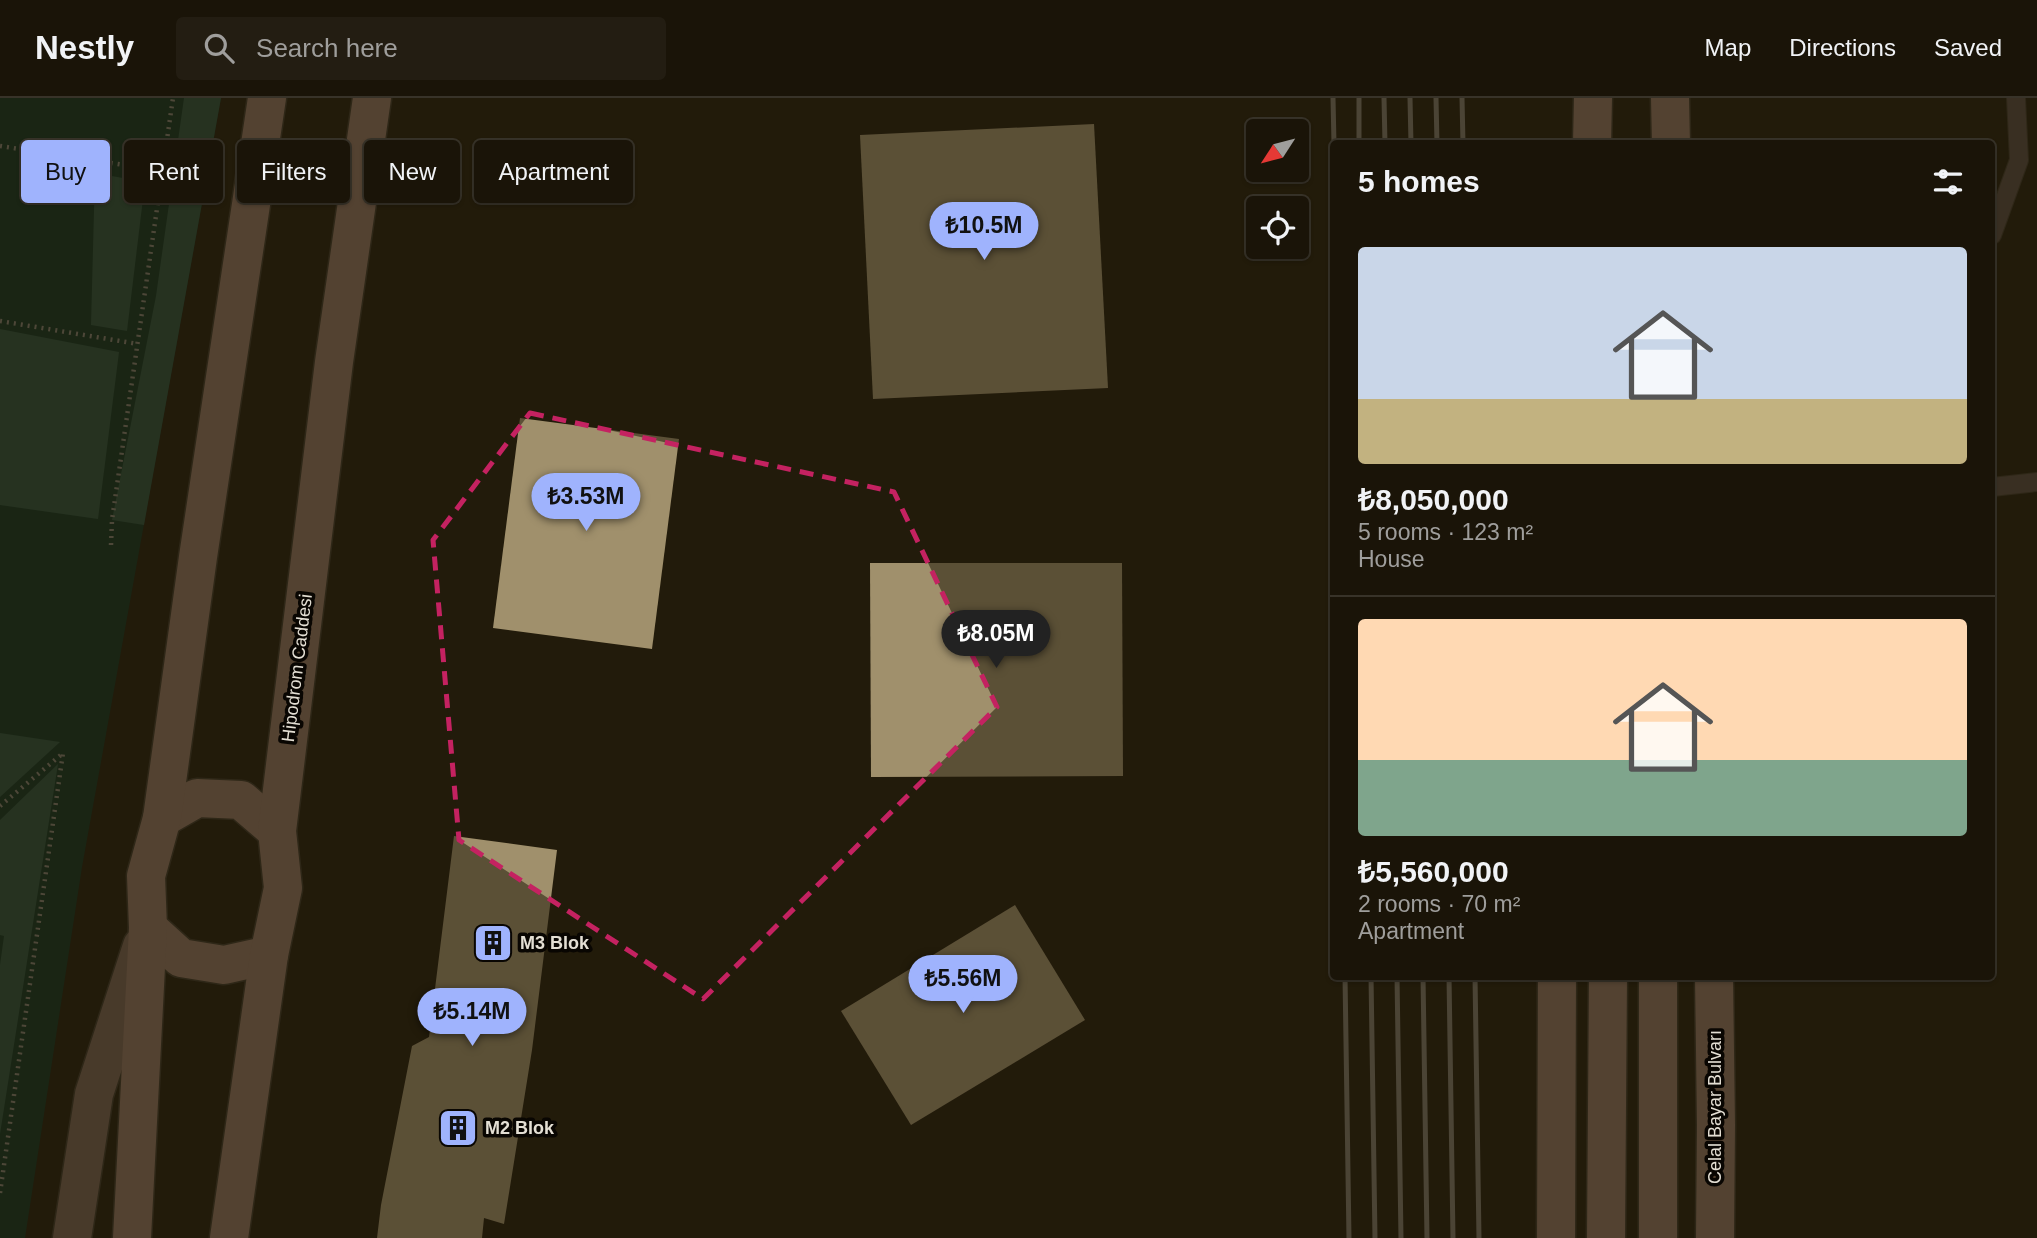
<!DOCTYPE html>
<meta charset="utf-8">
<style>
:root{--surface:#1a1408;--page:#231d12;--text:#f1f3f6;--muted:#9f9e9c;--line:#383329;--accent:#9fb3fd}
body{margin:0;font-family:Arial,sans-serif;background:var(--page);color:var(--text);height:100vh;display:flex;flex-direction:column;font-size:26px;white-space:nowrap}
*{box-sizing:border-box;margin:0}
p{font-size:23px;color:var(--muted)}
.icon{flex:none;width:38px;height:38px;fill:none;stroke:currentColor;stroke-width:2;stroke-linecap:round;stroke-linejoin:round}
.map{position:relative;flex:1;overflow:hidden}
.side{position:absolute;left:1330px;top:42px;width:665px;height:840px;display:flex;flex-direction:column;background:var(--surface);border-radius:7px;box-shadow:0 2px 5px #0004,0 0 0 2px var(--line)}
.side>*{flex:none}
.hud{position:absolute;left:21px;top:42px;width:665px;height:63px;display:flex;gap:14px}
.needle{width:46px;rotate:234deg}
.fabs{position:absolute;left:1246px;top:21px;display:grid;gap:14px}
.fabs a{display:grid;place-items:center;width:63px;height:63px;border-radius:7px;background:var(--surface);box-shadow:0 2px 5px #0004,0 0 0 2px var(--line);font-size:35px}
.price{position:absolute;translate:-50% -60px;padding:0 16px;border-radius:24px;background:var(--accent);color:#111;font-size:23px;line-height:46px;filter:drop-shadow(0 2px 4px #0008)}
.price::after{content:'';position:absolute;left:50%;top:42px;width:21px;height:16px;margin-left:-10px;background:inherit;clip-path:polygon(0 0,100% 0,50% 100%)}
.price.on{background:#222;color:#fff}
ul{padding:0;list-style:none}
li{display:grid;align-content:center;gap:14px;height:371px;padding:0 28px}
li+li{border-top:2px solid var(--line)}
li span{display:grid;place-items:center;height:217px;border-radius:7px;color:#555}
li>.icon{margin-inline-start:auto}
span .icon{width:126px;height:126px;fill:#fffc;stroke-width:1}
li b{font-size:30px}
h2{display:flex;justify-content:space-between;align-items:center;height:84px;padding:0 28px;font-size:30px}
.pill{padding:0 24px;border-radius:7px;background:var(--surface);box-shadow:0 2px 5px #0004,0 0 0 2px var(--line);font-size:24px;line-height:63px}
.pill.on{background:var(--accent);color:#111}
header{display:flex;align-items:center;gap:42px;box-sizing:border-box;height:98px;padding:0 35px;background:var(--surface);border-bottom:2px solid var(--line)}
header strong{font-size:33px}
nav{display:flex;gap:38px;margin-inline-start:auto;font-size:24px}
.search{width:490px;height:63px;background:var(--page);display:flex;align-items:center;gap:18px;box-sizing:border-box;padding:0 24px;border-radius:7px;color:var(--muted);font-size:26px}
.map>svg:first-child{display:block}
</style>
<header>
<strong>Nestly</strong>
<div class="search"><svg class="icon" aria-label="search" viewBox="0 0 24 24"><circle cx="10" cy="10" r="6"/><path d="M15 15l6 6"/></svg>Search here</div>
<nav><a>Map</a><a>Directions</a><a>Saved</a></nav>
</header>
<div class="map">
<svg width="2037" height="1140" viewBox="0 0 2037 1140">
<rect width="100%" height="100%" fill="#221b0b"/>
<path fill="#103221" d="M0 0H221L82 769 25 1140H0Z"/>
<g fill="#2b4e3b">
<path d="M184 0H221L144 427 112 422 156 198Z"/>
<path d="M95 75 145 84 127 233 91 227Z"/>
<path d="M0 231 119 254 98 421 0 407Z"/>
<path d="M0 635 60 644 0 699Z"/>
<path d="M58 666 0 1036V867L4 838 0 837V722Z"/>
</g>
<g fill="#a0906c">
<path d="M1094 26 1108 290 873 301 860 37Z"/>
<path d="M520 320 679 341 652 551 493 530Z"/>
<path d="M870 465H1122L1123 678 871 679Z"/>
<path d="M454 738 557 752 532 952 504 1126 484 1120 482 1140H377L381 1107 412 948 429 939Z"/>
<path d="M1015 807 1085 922 911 1027 841 913Z"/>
</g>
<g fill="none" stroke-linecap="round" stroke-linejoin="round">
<g stroke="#3d3627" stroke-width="20">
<g id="lane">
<path d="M1992 137 2019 62 2016 0"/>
<path d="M1992 389 2037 384"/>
</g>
</g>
<g stroke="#3d3627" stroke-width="41">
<path id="secondary" d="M72 1140 94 996 142 848"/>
</g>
<g stroke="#3d3627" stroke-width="41">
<g id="primary">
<path d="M1670 0 1671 46"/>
<path d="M1592 46 1593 0"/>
<path d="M162 720 197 700 241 702 277 733"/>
<path d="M148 830 181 860 224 867 269 857"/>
<path d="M1714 878 1716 1027 1715 1140"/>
<path d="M132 1140 148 830 146 778 162 720 198 459 267 0"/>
<path d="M229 1140 269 857 283 790 277 733 334 264 372 0"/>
<path d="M1556 1140 1557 878"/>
<path d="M1606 1140 1608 878"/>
<path d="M1658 1140V878"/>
</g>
</g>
<g stroke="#827c6f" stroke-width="4.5" stroke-dasharray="2 5" stroke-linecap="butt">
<path d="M0 48 163 73"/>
<path d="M0 223 138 246"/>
<path d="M111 447 112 422 173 0"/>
<path d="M0 708 62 656"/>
<path d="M0 1095 63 655"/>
</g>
<use href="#lane" stroke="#55473e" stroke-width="18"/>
<use href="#secondary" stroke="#765f51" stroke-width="38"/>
<use href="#primary" stroke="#8e715f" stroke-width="38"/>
<g stroke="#7c7669" stroke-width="5">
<path d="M1333 0 1334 46"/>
<path d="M1359 0V46"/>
<path d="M1384 0 1385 46"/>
<path d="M1410 0 1411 46"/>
<path d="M1436 0 1437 46"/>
<path d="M1462 0 1463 46"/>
<path d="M1345 878 1349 1140"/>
<path d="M1371 878 1375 1140"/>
<path d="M1397 878 1401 1140"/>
<path d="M1423 878 1427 1140"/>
<path d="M1449 878 1453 1140"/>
<path d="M1475 878 1479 1140"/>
</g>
</g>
<path d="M0 0H2037V1140H0ZM530 315 894 394 997 609 703 901 459 742 433 442Z" fill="#221b0b" fill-opacity=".55" fill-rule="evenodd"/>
<path fill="none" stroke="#c42261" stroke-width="5" stroke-dasharray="14 9" stroke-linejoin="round" d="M530 315 894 394 997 609 703 901 459 742 433 442Z"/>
<defs>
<g id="building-square" transform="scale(2.0125)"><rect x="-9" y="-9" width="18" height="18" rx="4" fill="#9fb3fd" stroke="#090602"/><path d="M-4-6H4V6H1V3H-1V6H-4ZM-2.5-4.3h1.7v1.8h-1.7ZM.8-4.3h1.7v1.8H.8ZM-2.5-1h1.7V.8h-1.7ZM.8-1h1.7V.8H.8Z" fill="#111"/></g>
</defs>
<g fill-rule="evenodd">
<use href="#building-square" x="493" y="845"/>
<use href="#building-square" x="458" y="1030"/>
</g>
<g text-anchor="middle" stroke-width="7" stroke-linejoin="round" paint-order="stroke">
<g font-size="18" fill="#e4dfd4" stroke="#090602">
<text transform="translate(297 570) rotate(-83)" y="6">Hipodrom Caddesi</text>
<text transform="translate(1715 1009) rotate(-90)" y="6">Celal Bayar Bulvarı</text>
</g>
<g font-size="18" font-weight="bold" fill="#e4dfd4" stroke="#090602" text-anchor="start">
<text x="520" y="851">M3 Blok</text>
<text x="485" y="1036">M2 Blok</text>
</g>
</g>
</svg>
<div class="fabs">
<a><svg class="needle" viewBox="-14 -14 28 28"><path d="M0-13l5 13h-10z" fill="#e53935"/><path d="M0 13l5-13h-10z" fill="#9f9e9c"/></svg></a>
<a><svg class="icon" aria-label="locate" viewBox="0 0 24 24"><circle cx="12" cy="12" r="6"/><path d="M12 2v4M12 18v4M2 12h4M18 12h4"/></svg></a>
</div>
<b class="price" style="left:984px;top:164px">₺10.5M</b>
<b class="price" style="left:586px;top:435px">₺3.53M</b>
<b class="price on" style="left:996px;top:572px">₺8.05M</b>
<b class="price" style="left:963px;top:917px">₺5.56M</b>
<b class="price" style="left:472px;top:950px">₺5.14M</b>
<div class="hud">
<a class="pill on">Buy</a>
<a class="pill">Rent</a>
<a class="pill">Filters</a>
<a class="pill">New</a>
<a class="pill">Apartment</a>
</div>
<section class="side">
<h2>5 homes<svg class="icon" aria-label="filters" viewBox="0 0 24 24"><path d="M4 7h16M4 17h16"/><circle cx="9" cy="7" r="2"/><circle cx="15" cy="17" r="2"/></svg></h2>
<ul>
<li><span style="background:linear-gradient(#c9d6e8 70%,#c2b280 0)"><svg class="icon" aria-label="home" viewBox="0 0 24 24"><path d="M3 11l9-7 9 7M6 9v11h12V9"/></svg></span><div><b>₺8,050,000</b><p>5 rooms · 123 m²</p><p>House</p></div></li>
<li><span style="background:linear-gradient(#ffd9b3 65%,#7fa58c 0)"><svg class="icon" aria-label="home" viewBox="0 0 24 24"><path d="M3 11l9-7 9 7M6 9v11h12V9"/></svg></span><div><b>₺5,560,000</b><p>2 rooms · 70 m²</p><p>Apartment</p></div></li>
</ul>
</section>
</div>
